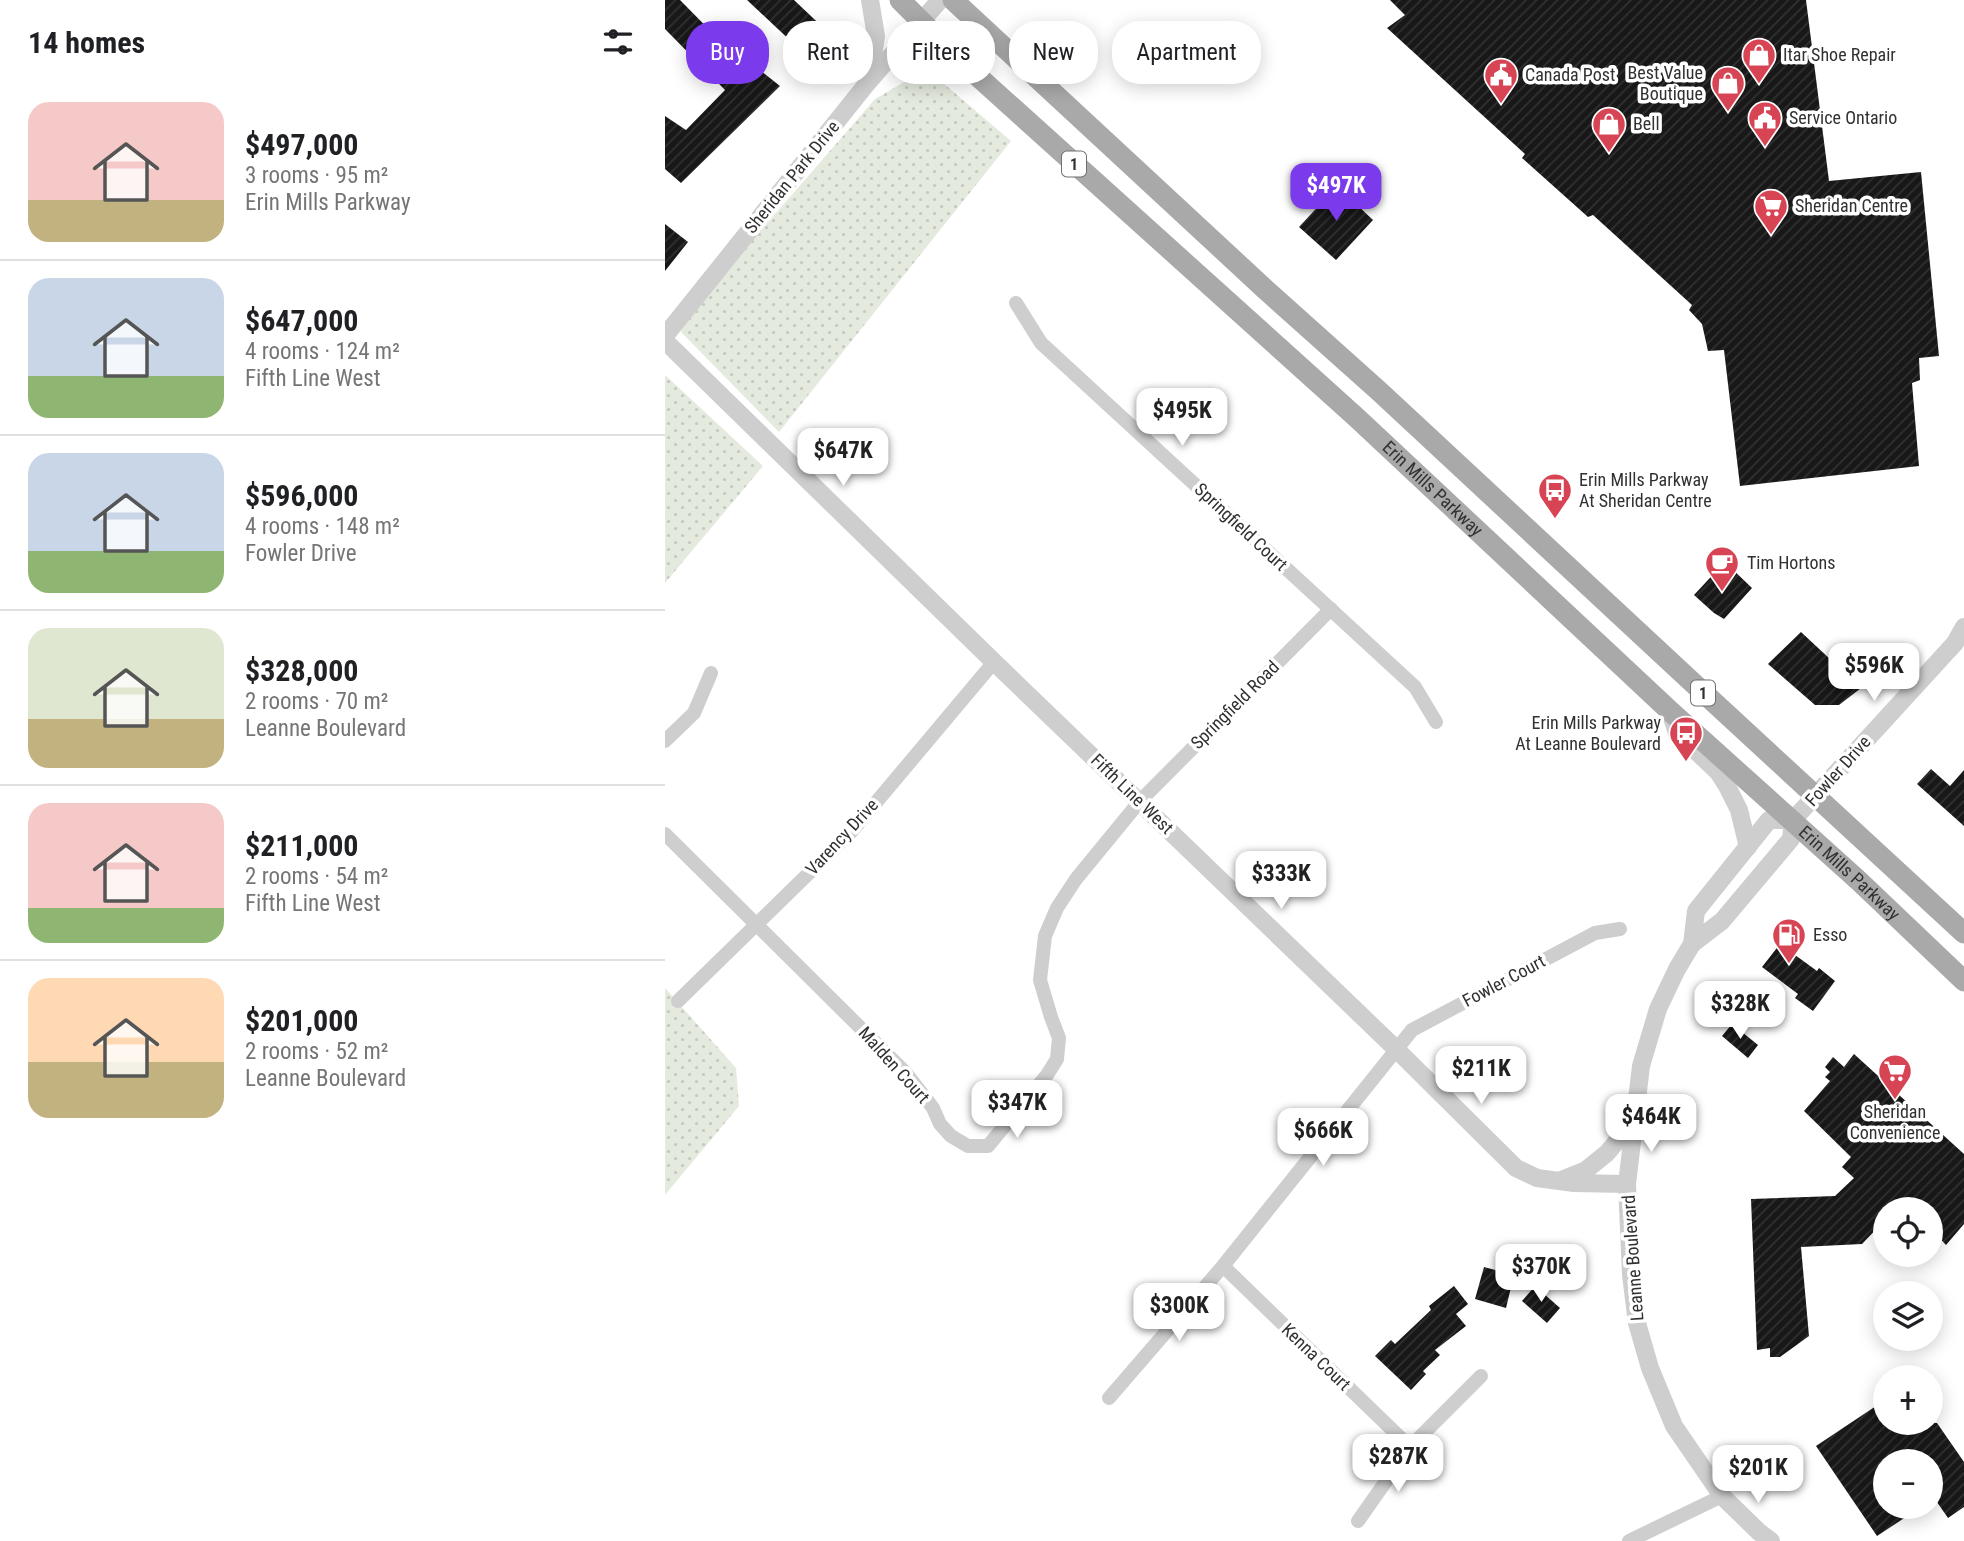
<!DOCTYPE html>
<meta charset="utf-8">
<style>
:root{--surface:#fff;--page:#f6f6f6;--text:#202124;--muted:#757577;--line:#e0e0e0;--accent:#7c3aed}
body{margin:0;font-family:"Roboto Condensed",sans-serif;background:var(--page);color:var(--text);height:100vh;display:flex;flex-direction:column;font-size:26px;white-space:nowrap}
*{box-sizing:border-box;margin:0}
p{font-size:23px;color:var(--muted)}
.icon{flex:none;width:38px;height:38px;fill:none;stroke:currentColor;stroke-width:2;stroke-linecap:round;stroke-linejoin:round}
.map{position:relative;flex:1;overflow:hidden}
.details{display:flex;flex-direction:column;background:var(--surface);width:665px}
.details>*{flex:none}
.hud{position:absolute;left:21px;top:21px;width:665px;height:63px;display:flex;gap:14px}
.controls{position:absolute;left:1208px;top:1197px;display:grid;gap:14px}
.controls a{display:grid;place-items:center;width:70px;height:70px;border-radius:50%;background:var(--surface);box-shadow:0 4px 18px #0003;font-size:35px}
.price{position:absolute;translate:-50% -60px;padding:0 16px;border-radius:14px;background:#fff;color:#222;font-size:23px;line-height:46px;filter:drop-shadow(0 2px 4px #0008)}
.price::after{content:'';position:absolute;left:50%;top:42px;width:21px;height:16px;margin-left:-10px;background:inherit;clip-path:polygon(0 0,100% 0,50% 100%)}
.price.active{background:var(--accent);color:#fff}
ul{padding:0;list-style:none}
li{display:flex;align-items:center;gap:21px;height:175px;padding:0 28px}
li+li{border-top:2px solid var(--line)}
li span{display:grid;place-items:center;flex:none;width:196px;height:140px;border-radius:21px;color:#555}
li>.icon{margin-inline-start:auto}
span .icon{width:84px;height:84px;fill:#fffc;stroke-width:1}
li b{font-size:30px}
h2{display:flex;justify-content:space-between;align-items:center;height:84px;padding:0 28px;font-size:30px}
.chip{padding:0 24px;border-radius:28px;background:var(--surface);box-shadow:0 4px 18px #0003;font-size:24px;line-height:63px}
.chip.active{background:var(--accent);color:#fff}
main{display:flex;flex:1;min-height:0}
.map>svg:first-child{display:block}
</style>
<main>
<section class="details">
<h2>14 homes<svg class="icon" aria-label="filters" viewBox="0 0 24 24"><path d="M4 7h16M4 17h16"/><circle cx="9" cy="7" r="2"/><circle cx="15" cy="17" r="2"/></svg></h2>
<ul>
<li><span style="background:linear-gradient(#f6c9c9 70%,#c2b280 0)"><svg class="icon" aria-label="home" viewBox="0 0 24 24"><path d="M3 11l9-7 9 7M6 9v11h12V9"/></svg></span><div><b>$497,000</b><p>3 rooms · 95 m²</p><p>Erin Mills Parkway</p></div></li>
<li><span style="background:linear-gradient(#c9d6e8 70%,#8fb573 0)"><svg class="icon" aria-label="home" viewBox="0 0 24 24"><path d="M3 11l9-7 9 7M6 9v11h12V9"/></svg></span><div><b>$647,000</b><p>4 rooms · 124 m²</p><p>Fifth Line West</p></div></li>
<li><span style="background:linear-gradient(#c9d6e8 70%,#8fb573 0)"><svg class="icon" aria-label="home" viewBox="0 0 24 24"><path d="M3 11l9-7 9 7M6 9v11h12V9"/></svg></span><div><b>$596,000</b><p>4 rooms · 148 m²</p><p>Fowler Drive</p></div></li>
<li><span style="background:linear-gradient(#dfe7d0 65%,#c2b280 0)"><svg class="icon" aria-label="home" viewBox="0 0 24 24"><path d="M3 11l9-7 9 7M6 9v11h12V9"/></svg></span><div><b>$328,000</b><p>2 rooms · 70 m²</p><p>Leanne Boulevard</p></div></li>
<li><span style="background:linear-gradient(#f6c9c9 75%,#8fb573 0)"><svg class="icon" aria-label="home" viewBox="0 0 24 24"><path d="M3 11l9-7 9 7M6 9v11h12V9"/></svg></span><div><b>$211,000</b><p>2 rooms · 54 m²</p><p>Fifth Line West</p></div></li>
<li><span style="background:linear-gradient(#ffd9b3 60%,#c2b280 0)"><svg class="icon" aria-label="home" viewBox="0 0 24 24"><path d="M3 11l9-7 9 7M6 9v11h12V9"/></svg></span><div><b>$201,000</b><p>2 rooms · 52 m²</p><p>Leanne Boulevard</p></div></li>
</ul>
</section>
<div class="map">
<svg width="1299" height="1541" viewBox="0 0 1299 1541">
<defs>
<pattern id="grass-dots" width="8" height="8" patternUnits="userSpaceOnUse" patternTransform="scale(1.75)"><rect width="8" height="8" fill="#e5eade"/><path d="M2 2h.1M6 6h.1" fill="none" stroke="#c5c9bf" stroke-width="1.8" stroke-linecap="round"/></pattern>
<pattern id="building-hatch" width="6" height="6" patternUnits="userSpaceOnUse" patternTransform="scale(1.75)"><rect width="6" height="6" fill="#181818"/><path d="M-1 1l2-2M0 6l6-6M5 7l2-2" fill="none" stroke="#313131"/></pattern>
</defs>
<rect width="100%" height="100%" fill="#fff"/>
<g fill="url(#grass-dots)">
<path d="M248 77H271L346 141 114 432 16 332 19 319 210 99Z"/>
<path d="M0 375 98 466 0 583Z"/>
<path d="M0 988 71 1068 74 1106 0 1195Z"/>
</g>
<g fill="url(#building-hatch)">
<path d="M0 0H15L82 68 86 63 115 86 16 183 0 169V116L21 130 60 90 0 29Z"/>
<path d="M82 0H129L185 53 163 76Z"/>
<path d="M725 0H1141L1164 181 1256 172 1274 356 1254 358 1255 380 1247 383 1254 466 1075 486 1059 350 1043 351 1037 324 1024 310 1027 305 928 215 923 217 857 158 860 154 722 28 740 15Z"/>
<path d="M481 23 507 47 476 81 450 58Z"/>
<path d="M672 186 708 220 671 260 634 227Z"/>
<path d="M0 224 23 242 0 271Z"/>
<path d="M1061 563 1087 588 1059 619 1049 613 1029 595 1056 566 1058 567Z"/>
<path d="M1136 632 1196 688 1174 705H1150L1103 664Z"/>
<path d="M1266 769 1285 786 1299 770V826L1252 784Z"/>
<path d="M1115 944 1152 971 1154 968 1170 981 1148 1011 1130 998 1133 994 1097 967Z"/>
<path d="M1067 1024 1093 1045 1083 1058 1057 1036Z"/>
<path d="M1189 1054 1299 1154V1224L1281 1245 1265 1228V1209H1220V1220L1197 1244 1136 1247 1144 1336 1115 1357H1105V1348L1092 1350 1086 1199 1170 1196 1189 1178 1177 1167 1186 1157 1139 1111 1165 1081 1160 1077 1165 1072 1160 1067 1168 1057 1179 1067Z"/>
<path d="M819 1267 849 1275 841 1308 810 1299Z"/>
<path d="M789 1286 803 1304 791 1314 801 1326 770 1350 775 1355 758 1371 761 1374 746 1390 710 1356 726 1340 730 1344 766 1310 764 1306Z"/>
<path d="M870 1286 895 1308 882 1323 857 1301Z"/>
<path d="M1220 1400V1423H1272L1299 1462V1507L1283 1518 1265 1492V1461H1220V1507H1256L1212 1536 1151 1446Z"/>
</g>
<g fill="none" stroke-linecap="round" stroke-linejoin="round">
<g stroke="#cecece" stroke-width="14">
<path d="M351 303 376 343 750 687 771 722"/>
<path d="M0 741 29 713 46 673"/>
<path d="M0 834 241 1073 268 1108 275 1124 286 1136 303 1146H323L382 1075 392 1059 394 1038 386 1017 375 980 380 936 392 908 411 879 475 801 666 609"/>
<path d="M13 1001 187 831 329 662"/>
<path d="M558 1266 745 1447"/>
<path d="M444 1398 558 1266 747 1030 930 933 955 929"/>
<path d="M693 1521 745 1447 816 1376"/>
<path d="M964 1541 1057 1496"/>
</g>
<g stroke="#cecece" stroke-width="18">
<path d="M204 81 211 36 205 0"/>
<path d="M0 336 204 81 275 0"/>
<path d="M0 341 329 662 731 1049 851 1168 872 1178 909 1183 962 1184"/>
<path d="M1005 711 1012 733 1053 772 1062 786 1074 810 1083 847"/>
<path d="M1128 820 1290 643 1299 627"/>
<path d="M1027 944 1057 921 1126 839 1128 820"/>
<path d="M896 1180 921 1170 942 1153 970 1120"/>
<path d="M1106 1541 1094 1532 1057 1496 1009 1426 985 1368 972 1323 966 1275 962 1184 976 1066 993 1009 1012 969 1027 944 1031 911 1104 820H1128"/>
</g>
<g stroke="#a9a9a9" stroke-width="21">
<path id="s1" d="M235 0 298 63 692 418 1005 711 1194 881 1299 981"/>
<path d="M288 0 601 290 715 392 1041 695 1299 933"/>
</g>
</g>
<defs>
<g id="shop-pin" transform="scale(1.75)"><path d="M0 17L-7.5 6A9.5 9.5 0 1 1 7.5 6Z" fill="#d74454" stroke="#fff"/><path d="M-5-2.5h2.3a2.7 3.5 0 0 1 5.4 0H5L5.5 6h-11ZM-1.5-2.5h3a1.5 2.3 0 0 0-3 0Z" fill="#fff"/></g>
<g id="civic-pin" transform="scale(1.75)"><path d="M0 17L-7.5 6A9.5 9.5 0 1 1 7.5 6Z" fill="#d74454" stroke="#fff"/><path d="M-.6-6.5H3V-4.5H.6V-3L4-1V1h2V6H-6V1h2V-1L-.6-3ZM-1.2 2.5V6h2.4V2.5Z" fill="#fff"/></g>
<g id="supermarket-pin" transform="scale(1.75)"><path d="M0 17L-7.5 6A9.5 9.5 0 1 1 7.5 6Z" fill="#d74454" stroke="#fff"/><path d="M-6-5.5h2.5l.6 2H6L4.5 2H-2.5L-4.4-4H-6ZM-1.5 3.2a1.3 1.3 0 1 0 .1 0ZM3 3.2a1.3 1.3 0 1 0 .1 0Z" fill="#fff"/></g>
<g id="bus-pin" transform="scale(1.75)"><path d="M0 17L-7.5 6A9.5 9.5 0 1 1 7.5 6Z" fill="#d74454" stroke="#fff"/><path d="M-5-6H5V4H4V6H2V4H-2V6H-4V4H-5ZM-3.5-4V0h7V-4ZM-3.5 1.2v1.5H-2V1.2ZM2 1.2v1.5H3.5V1.2Z" fill="#fff"/></g>
<g id="cafe-pin" transform="scale(1.75)"><path d="M0 17L-7.5 6A9.5 9.5 0 1 1 7.5 6Z" fill="#d74454" stroke="#fff"/><path d="M-5.5-4.5H6V0H3Q3 3.5 0 3.5H-2.5Q-5.5 3.5-5.5 0ZM3-3.2v2h1.7v-2ZM-6 4.5H4V6H-6Z" fill="#fff"/></g>
<g id="fuel-pin" transform="scale(1.75)"><path d="M0 17L-7.5 6A9.5 9.5 0 1 1 7.5 6Z" fill="#d74454" stroke="#fff"/><path d="M-5.5-6h7V0h2V4h1.3V-2.5L3-4.5l.8-.8L6-3V5H2.5V1h-1V6h-7ZM-4.2-4.7v3.2H.2V-4.7Z" fill="#fff"/></g>
</defs>
<g fill-rule="evenodd">
<use href="#shop-pin" x="1094" y="55"/>
<use href="#civic-pin" x="836" y="75"/>
<use href="#shop-pin" x="1063" y="83"/>
<use href="#civic-pin" x="1100" y="118"/>
<use href="#shop-pin" x="944" y="124"/>
<use href="#supermarket-pin" x="1106" y="206"/>
<use href="#bus-pin" x="890" y="490"/>
<use href="#cafe-pin" x="1057" y="563"/>
<use href="#bus-pin" x="1021" y="733"/>
<use href="#fuel-pin" x="1124" y="935"/>
<use href="#supermarket-pin" x="1230" y="1071"/>
</g>
<g text-anchor="middle" stroke-width="7" stroke-linejoin="round" paint-order="stroke">
<g fill="#fff" stroke="#6f6f6f" stroke-width="2">
<rect x="397" y="151.5" width="24" height="25" rx="5"/>
<rect x="1026" y="680.5" width="24" height="25" rx="5"/>
</g>
<g font-size="16" font-weight="bold" fill="#313131">
<text x="409" y="170">1</text>
<text x="1038" y="699">1</text>
</g>
<g font-size="18" fill="#313131" stroke="#fff" text-anchor="start">
<text x="1118" y="61">Itar Shoe Repair</text>
<text x="1038" y="79" text-anchor="end">Best Value<tspan x="1038" dy="21">Boutique</tspan></text>
<text x="860" y="81">Canada Post</text>
<text x="1124" y="124">Service Ontario</text>
<text x="968" y="130">Bell</text>
<text x="1130" y="212">Sheridan Centre</text>
<text x="914" y="486">Erin Mills Parkway<tspan x="914" dy="21">At Sheridan Centre</tspan></text>
<text x="1082" y="569">Tim Hortons</text>
<text x="996" y="729" text-anchor="end">Erin Mills Parkway<tspan x="996" dy="21">At Leanne Boulevard</tspan></text>
<text x="1148" y="941">Esso</text>
<text x="1230" y="1118" text-anchor="middle">Sheridan<tspan x="1230" dy="21">Convenience</tspan></text>
</g>
<g font-size="18" fill="#313131" stroke="#fff">
<text transform="translate(127 177) rotate(-51)" y="6">Sheridan Park Drive</text>
<text dy="6" stroke="none"><textPath href="#s1" startOffset="723">Erin Mills Parkway</textPath></text>
<text transform="translate(576 527) rotate(43)" y="6">Springfield Court</text>
<text transform="translate(570 705) rotate(-45)" y="6">Springfield Road</text>
<text transform="translate(1173 771) rotate(-48)" y="6">Fowler Drive</text>
<text transform="translate(467 794) rotate(44)" y="6">Fifth Line West</text>
<text transform="translate(177 837) rotate(-47)" y="6">Varency Drive</text>
<text dy="6" stroke="none"><textPath href="#s1" startOffset="1290">Erin Mills Parkway</textPath></text>
<text transform="translate(839 981) rotate(-28)" y="6">Fowler Court</text>
<text transform="translate(229 1065) rotate(48)" y="6">Malden Court</text>
<text transform="translate(968 1258) rotate(-94)" y="6">Leanne Boulevard</text>
<text transform="translate(651 1357) rotate(44)" y="6">Kenna Court</text>
</g>
</g>
</svg>
<div class="controls">
<a><svg class="icon" aria-label="locate" viewBox="0 0 24 24"><circle cx="12" cy="12" r="6"/><path d="M12 2v4M12 18v4M2 12h4M18 12h4"/></svg></a>
<a><svg class="icon" aria-label="layers" viewBox="0 0 24 24"><path d="M12 4l9 5-9 5-9-5zM3 14l9 5 9-5"/></svg></a>
<a>+</a>
<a>−</a>
</div>
<b class="price active" style="left:671px;top:223px">$497K</b>
<b class="price" style="left:517px;top:448px">$495K</b>
<b class="price" style="left:178px;top:488px">$647K</b>
<b class="price" style="left:1209px;top:703px">$596K</b>
<b class="price" style="left:616px;top:911px">$333K</b>
<b class="price" style="left:1075px;top:1041px">$328K</b>
<b class="price" style="left:816px;top:1106px">$211K</b>
<b class="price" style="left:352px;top:1140px">$347K</b>
<b class="price" style="left:986px;top:1154px">$464K</b>
<b class="price" style="left:658px;top:1168px">$666K</b>
<b class="price" style="left:876px;top:1304px">$370K</b>
<b class="price" style="left:514px;top:1343px">$300K</b>
<b class="price" style="left:733px;top:1494px">$287K</b>
<b class="price" style="left:1093px;top:1505px">$201K</b>
<div class="hud">
<a class="chip active">Buy</a>
<a class="chip">Rent</a>
<a class="chip">Filters</a>
<a class="chip">New</a>
<a class="chip">Apartment</a>
</div>
</div>
</main>
